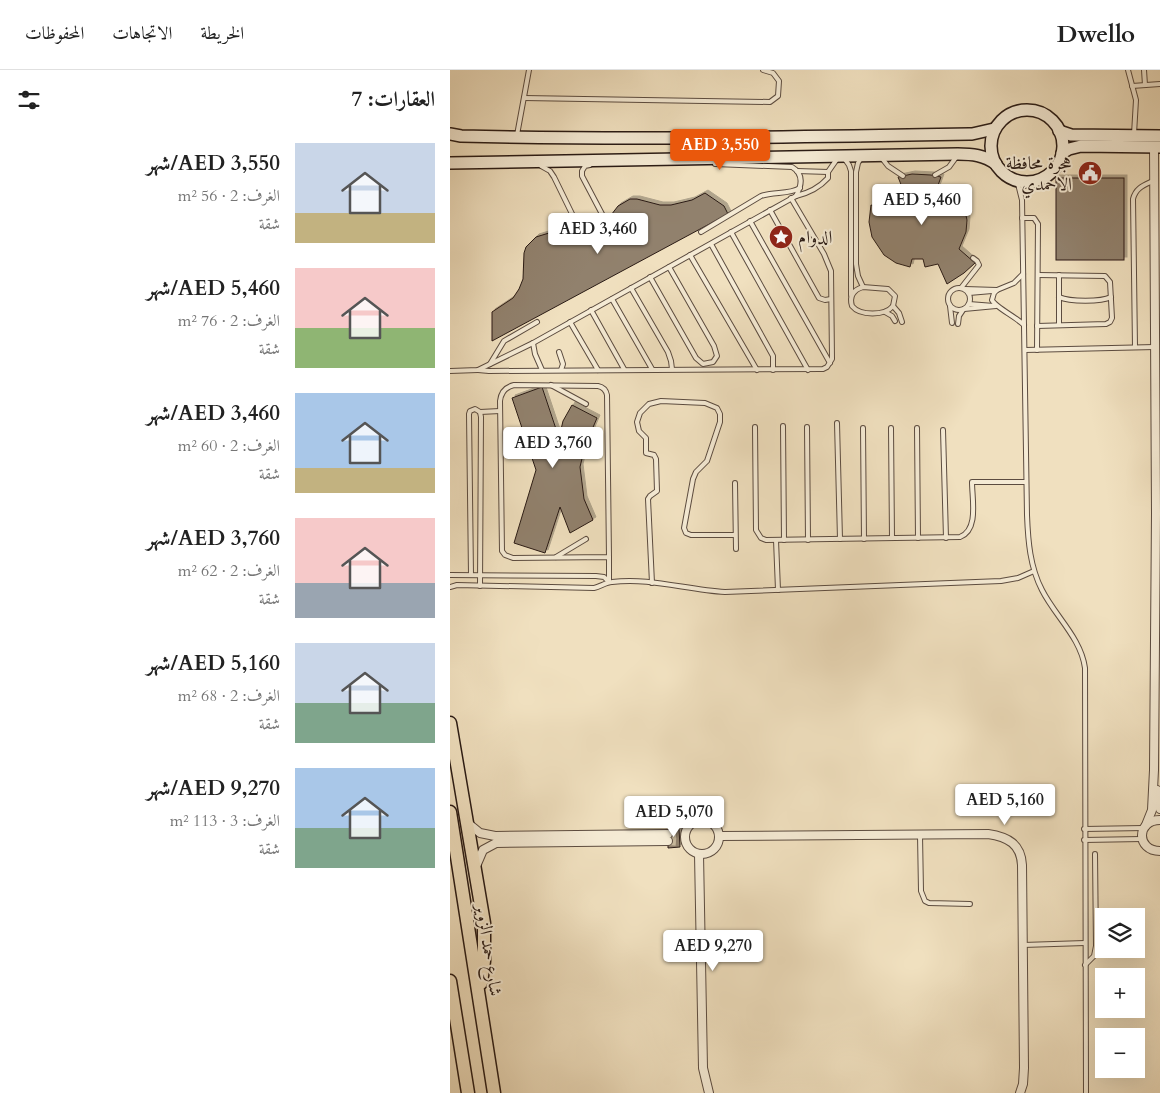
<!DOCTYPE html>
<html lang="ar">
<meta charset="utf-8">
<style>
:root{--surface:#fff;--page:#f2f2f2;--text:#222;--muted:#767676;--line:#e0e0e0;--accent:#ea580c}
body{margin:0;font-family:Cardo,Amiri,serif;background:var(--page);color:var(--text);direction:rtl;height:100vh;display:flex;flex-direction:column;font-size:19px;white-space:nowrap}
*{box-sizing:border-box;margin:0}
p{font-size:16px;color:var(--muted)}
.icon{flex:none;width:28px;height:28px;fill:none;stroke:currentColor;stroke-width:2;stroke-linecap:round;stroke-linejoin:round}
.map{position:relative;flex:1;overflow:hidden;direction:ltr}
.side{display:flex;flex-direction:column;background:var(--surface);width:450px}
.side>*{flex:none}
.controls{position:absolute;left:645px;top:838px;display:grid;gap:10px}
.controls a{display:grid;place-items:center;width:50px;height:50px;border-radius:0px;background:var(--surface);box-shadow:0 5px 20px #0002;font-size:25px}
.price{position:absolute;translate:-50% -42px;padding:0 11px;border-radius:5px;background:#fff;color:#222;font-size:16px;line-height:32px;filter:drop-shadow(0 1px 2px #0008)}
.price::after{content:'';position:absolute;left:50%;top:30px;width:15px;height:11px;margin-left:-8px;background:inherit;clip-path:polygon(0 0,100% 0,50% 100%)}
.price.active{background:var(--accent);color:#fff}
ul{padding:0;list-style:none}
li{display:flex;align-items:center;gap:15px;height:125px;padding:0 15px}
li span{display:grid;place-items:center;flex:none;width:140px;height:100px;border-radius:0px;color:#555}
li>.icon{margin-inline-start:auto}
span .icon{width:60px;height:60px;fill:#fffc;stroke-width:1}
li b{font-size:21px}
h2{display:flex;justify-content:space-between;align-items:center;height:60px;padding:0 15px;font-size:21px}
header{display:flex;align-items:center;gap:30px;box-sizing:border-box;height:70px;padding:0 25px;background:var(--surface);border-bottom:1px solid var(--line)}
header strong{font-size:24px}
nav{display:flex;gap:28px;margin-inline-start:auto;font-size:18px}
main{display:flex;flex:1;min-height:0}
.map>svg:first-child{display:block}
</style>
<header>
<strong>Dwello</strong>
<nav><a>الخريطة</a><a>الاتجاهات</a><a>المحفوظات</a></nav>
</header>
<main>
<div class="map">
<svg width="710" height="1023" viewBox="0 0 710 1023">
<defs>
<filter id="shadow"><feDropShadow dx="3" dy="-3" stdDeviation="0" flood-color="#0004"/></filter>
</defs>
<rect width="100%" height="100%" fill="#f0e0bf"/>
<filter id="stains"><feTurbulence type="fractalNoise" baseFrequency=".004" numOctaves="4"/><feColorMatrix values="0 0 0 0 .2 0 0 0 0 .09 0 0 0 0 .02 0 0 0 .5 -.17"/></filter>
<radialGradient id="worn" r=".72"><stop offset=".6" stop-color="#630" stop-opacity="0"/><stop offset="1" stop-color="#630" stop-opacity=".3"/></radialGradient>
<g fill="#91816d" stroke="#2a1b15" filter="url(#shadow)">
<path d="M462 104 481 105 491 107 487 118 499 124 503 121 508 126 512 138 514 137 517 150 516 162 509 179 525 193 514 203 497 214 488 194 475 197 473 189H462L460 197 446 193 434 185 422 167 419 152 421 135 425 136 433 119 438 123 452 117 448 107Z"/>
<rect x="606" y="108" width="68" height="82"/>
<path d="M255 123 274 136 278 144 42 271V242L63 228 69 219 73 209 74 183 76 177 86 167 99 163H134L142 160 158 149 168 136 180 129H187L210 135H221L242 130Z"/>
<path d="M92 317 109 368 113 351 122 335 147 348 135 376 130 397 134 429 143 450 120 463 110 437 95 483 64 473 86 400 62 328Z"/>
<path d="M218 759H229L230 777 218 778Z"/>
</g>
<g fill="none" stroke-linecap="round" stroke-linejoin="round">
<g stroke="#c8b99d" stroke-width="8" stroke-dasharray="8 4" stroke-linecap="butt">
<path d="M218 764H229"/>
<path d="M218 771 229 772"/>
</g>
<g stroke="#5c4c40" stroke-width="6">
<g id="lane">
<path d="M678 0 686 30 684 64"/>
<path d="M694 0 695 15"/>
<path d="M682 16 710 14"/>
<path d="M74 28 320 32 328 26 329 11 323 3 313 0"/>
<path d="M67 65 79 0"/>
<path d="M412 87 408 93 406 102V194L408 206 413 217"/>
<path d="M431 87 438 96 453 106"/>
<path d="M394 88 399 95 401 101V225"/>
<path d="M265 94 342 97C354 104 352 115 346 126"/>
<path d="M91 96 100 101 104 107 127 154C137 161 152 157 152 144L132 106V101L135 96 140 95"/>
<path d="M347 101 378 102"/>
<path d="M485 105 499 97 507 86"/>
<path d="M567 110 572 130 577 445C578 471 580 497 592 520 605 546 631 568 635 598L636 1023"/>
<path d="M320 140 369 228 375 230 381 229"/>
<path d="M572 148H584L588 154 587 280"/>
<path d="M300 151 380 293"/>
<path d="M251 162 311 126C324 121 338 125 350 118"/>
<path d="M281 162 358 300"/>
<path d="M261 174 323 286V300"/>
<path d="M240 185 307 300"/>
<path d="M573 204 564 213 547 220 544 223 542 230C545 237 566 247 574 255"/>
<path d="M200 207 246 288 253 294 263 292 267 286 264 276 219 197"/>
<path d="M413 217 438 219 445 226 443 236C435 246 410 246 402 236 399 226 403 220 413 217Z"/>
<path d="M181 218 218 282 221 291 222 299"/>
<path d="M511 218 529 195 527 191 523 188"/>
<circle cx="509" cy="229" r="11"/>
<path d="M515 219 547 220"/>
<path d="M519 223 542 221"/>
<path d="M609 227C620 232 651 232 661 227"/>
<path d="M162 229 202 299"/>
<path d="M519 234 544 236"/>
<path d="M443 236 449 243 452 252"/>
<path d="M500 236 502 253"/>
<path d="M514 239 546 236"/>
<path d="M141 240 174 299"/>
<path d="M435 242 442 246 445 251"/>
<path d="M120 252 148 300"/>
<path d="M508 254 509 246 513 240"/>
<path d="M609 255V205"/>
<path d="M587 256 656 254 660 252 662 248 660 212 655 206 588 205"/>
<path d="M83 273 85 284 92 300"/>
<path d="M685 277 683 129C686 117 695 115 705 110"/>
<path d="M575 280 705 277"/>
<path d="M109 282 113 294 111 300"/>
<path d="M40 294 54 271 87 252"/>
<path d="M28 300 39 301 373 299 377 297 382 289 381 201 374 184 341 128"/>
<path d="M0 301 28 300 83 273 346 126C359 123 369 118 378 108V102L387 89"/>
<path d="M101 315 136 334"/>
<path d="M30 342 50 341"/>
<path d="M387 353 390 469"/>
<path d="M333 356 334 470"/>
<path d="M305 357 306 460 311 468 316 470 510 467C529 460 522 429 522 412H576"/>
<path d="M357 357 358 470"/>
<path d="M413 358 414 469"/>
<path d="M441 358 442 468"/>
<path d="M467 358 468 468"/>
<path d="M493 360 496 468"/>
<path d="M285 413 286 479"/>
<path d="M326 470 328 520"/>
<path d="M106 487 136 469"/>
<path d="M0 505 146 506 154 507 159 512"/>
<path d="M21 505 19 344 20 341 25 339 30 342 31 347 30 516"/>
<path d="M159 512V487L157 325C156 320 153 317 148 316L64 315C56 317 51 322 50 331L52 481 55 485 63 488 159 487"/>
<path d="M202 513 198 429 200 426 207 421 206 389 204 385 196 383V368L189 361 187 352 190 343 199 334 211 331 255 333 267 338 270 344V352L257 391 246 402 243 409 234 458 236 463 241 465H285"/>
<path d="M0 517 7 515 144 518C150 517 156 512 162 512 199 507 237 520 275 522L551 511 568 508 584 501"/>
<path d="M634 759 694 758"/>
<path d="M470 765 471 821 475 831 479 833 520 834"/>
<path d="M634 770 692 769"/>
<path d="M573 875 635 873"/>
<path d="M635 895 644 886 646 876 645 784"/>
</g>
</g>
<g stroke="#5c4c40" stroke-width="10">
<g id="street">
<path d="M707 720 710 739"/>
<circle cx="252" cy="767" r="17"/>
<path d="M710 750C686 750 686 781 710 781"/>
<path d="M19 754 30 763 45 766 218 764"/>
<path d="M696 755 702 740 704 700 706 443 704 77"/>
<path d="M269 766 538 764C558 767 571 774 572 795L574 998 573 1014 570 1023"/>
<path d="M249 784 253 998 259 1023"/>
<path d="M27 794 33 780 46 773 218 771"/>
</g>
</g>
<g stroke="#2a1b15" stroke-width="14">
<g id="secondary">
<circle cx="577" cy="76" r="36"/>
<path d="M609 61 621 65 710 66"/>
<path d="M0 64 11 66C182 70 351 67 522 64L544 59"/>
<path d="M612 83 619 79 631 76 710 77"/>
<path d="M0 93 508 84C522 84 534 85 546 94"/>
</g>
</g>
<g stroke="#2a1b15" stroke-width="15">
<g id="primary">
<path d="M0 653 34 853V891L31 913"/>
<path d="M0 742 44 1023"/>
<path d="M0 911 18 1023"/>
</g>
</g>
<use href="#lane" stroke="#f5ebd5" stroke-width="4"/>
<use href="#street" stroke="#f5ebd5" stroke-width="8"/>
<use href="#secondary" stroke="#f5ebd5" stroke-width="11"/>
<use href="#primary" stroke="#f0e0bf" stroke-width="12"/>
</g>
<defs>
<g id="civic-disc" transform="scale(1.25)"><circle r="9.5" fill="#8f2418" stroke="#f5ebd5"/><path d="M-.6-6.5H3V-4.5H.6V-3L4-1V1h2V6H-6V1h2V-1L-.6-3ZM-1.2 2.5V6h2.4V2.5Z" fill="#fff"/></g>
<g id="sight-disc" transform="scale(1.25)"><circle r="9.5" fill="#8f2418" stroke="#f5ebd5"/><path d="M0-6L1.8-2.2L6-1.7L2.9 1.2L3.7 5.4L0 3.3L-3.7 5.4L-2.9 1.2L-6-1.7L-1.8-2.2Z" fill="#fff"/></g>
</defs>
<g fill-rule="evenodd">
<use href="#civic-disc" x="640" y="103"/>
<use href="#sight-disc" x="331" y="167"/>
</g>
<g text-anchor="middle" stroke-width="4" stroke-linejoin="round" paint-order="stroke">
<g font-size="18" fill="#2a1b15" stroke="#f5ebd5" text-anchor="end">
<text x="622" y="99">هجرة محافظة<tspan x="622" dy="21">الاحمدي</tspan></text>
<text x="348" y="173" text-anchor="start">الدوام</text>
</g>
<g font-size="18" fill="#2a1b15" stroke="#f5ebd5">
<text transform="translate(39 880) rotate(81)" y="6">شارع حمد الزوير</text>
</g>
</g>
<rect width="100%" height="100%" filter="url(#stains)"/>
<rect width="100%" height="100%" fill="url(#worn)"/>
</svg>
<div class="controls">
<a><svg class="icon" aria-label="layers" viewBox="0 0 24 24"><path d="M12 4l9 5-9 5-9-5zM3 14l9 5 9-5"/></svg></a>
<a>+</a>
<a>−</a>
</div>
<b class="price active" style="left:270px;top:101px">AED 3,550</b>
<b class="price" style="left:472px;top:156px">AED 5,460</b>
<b class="price" style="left:148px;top:185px">AED 3,460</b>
<b class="price" style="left:103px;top:399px">AED 3,760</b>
<b class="price" style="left:555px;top:756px">AED 5,160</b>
<b class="price" style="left:224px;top:768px">AED 5,070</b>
<b class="price" style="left:263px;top:902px">AED 9,270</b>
</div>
<section class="side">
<h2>العقارات: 7<svg class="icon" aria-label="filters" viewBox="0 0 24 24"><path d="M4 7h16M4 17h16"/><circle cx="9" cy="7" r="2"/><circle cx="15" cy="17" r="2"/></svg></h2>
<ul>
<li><span style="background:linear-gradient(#c9d6e8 70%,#c2b280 0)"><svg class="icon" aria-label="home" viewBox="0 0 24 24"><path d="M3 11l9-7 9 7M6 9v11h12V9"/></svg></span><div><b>AED 3,550/شهر</b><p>الغرف: 2 · 56 m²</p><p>شقة</p></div></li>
<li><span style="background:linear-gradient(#f6c9c9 60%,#8fb573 0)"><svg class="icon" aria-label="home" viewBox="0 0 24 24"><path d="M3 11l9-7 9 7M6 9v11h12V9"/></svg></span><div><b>AED 5,460/شهر</b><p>الغرف: 2 · 76 m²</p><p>شقة</p></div></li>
<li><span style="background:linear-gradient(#a9c7e8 75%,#c2b280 0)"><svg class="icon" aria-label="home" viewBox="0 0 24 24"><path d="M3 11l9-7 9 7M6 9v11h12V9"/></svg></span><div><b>AED 3,460/شهر</b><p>الغرف: 2 · 60 m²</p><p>شقة</p></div></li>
<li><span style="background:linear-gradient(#f6c9c9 65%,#9aa5b1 0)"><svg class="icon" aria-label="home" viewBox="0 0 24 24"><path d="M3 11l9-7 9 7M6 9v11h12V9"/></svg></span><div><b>AED 3,760/شهر</b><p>الغرف: 2 · 62 m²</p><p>شقة</p></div></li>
<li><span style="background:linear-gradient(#c9d6e8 60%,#7fa58c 0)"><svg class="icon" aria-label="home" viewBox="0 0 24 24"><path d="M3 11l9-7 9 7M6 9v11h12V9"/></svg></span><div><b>AED 5,160/شهر</b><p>الغرف: 2 · 68 m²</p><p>شقة</p></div></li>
<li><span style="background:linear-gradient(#a9c7e8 60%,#7fa58c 0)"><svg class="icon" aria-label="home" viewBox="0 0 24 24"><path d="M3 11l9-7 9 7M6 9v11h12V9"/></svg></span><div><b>AED 9,270/شهر</b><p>الغرف: 3 · 113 m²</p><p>شقة</p></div></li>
</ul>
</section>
</main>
